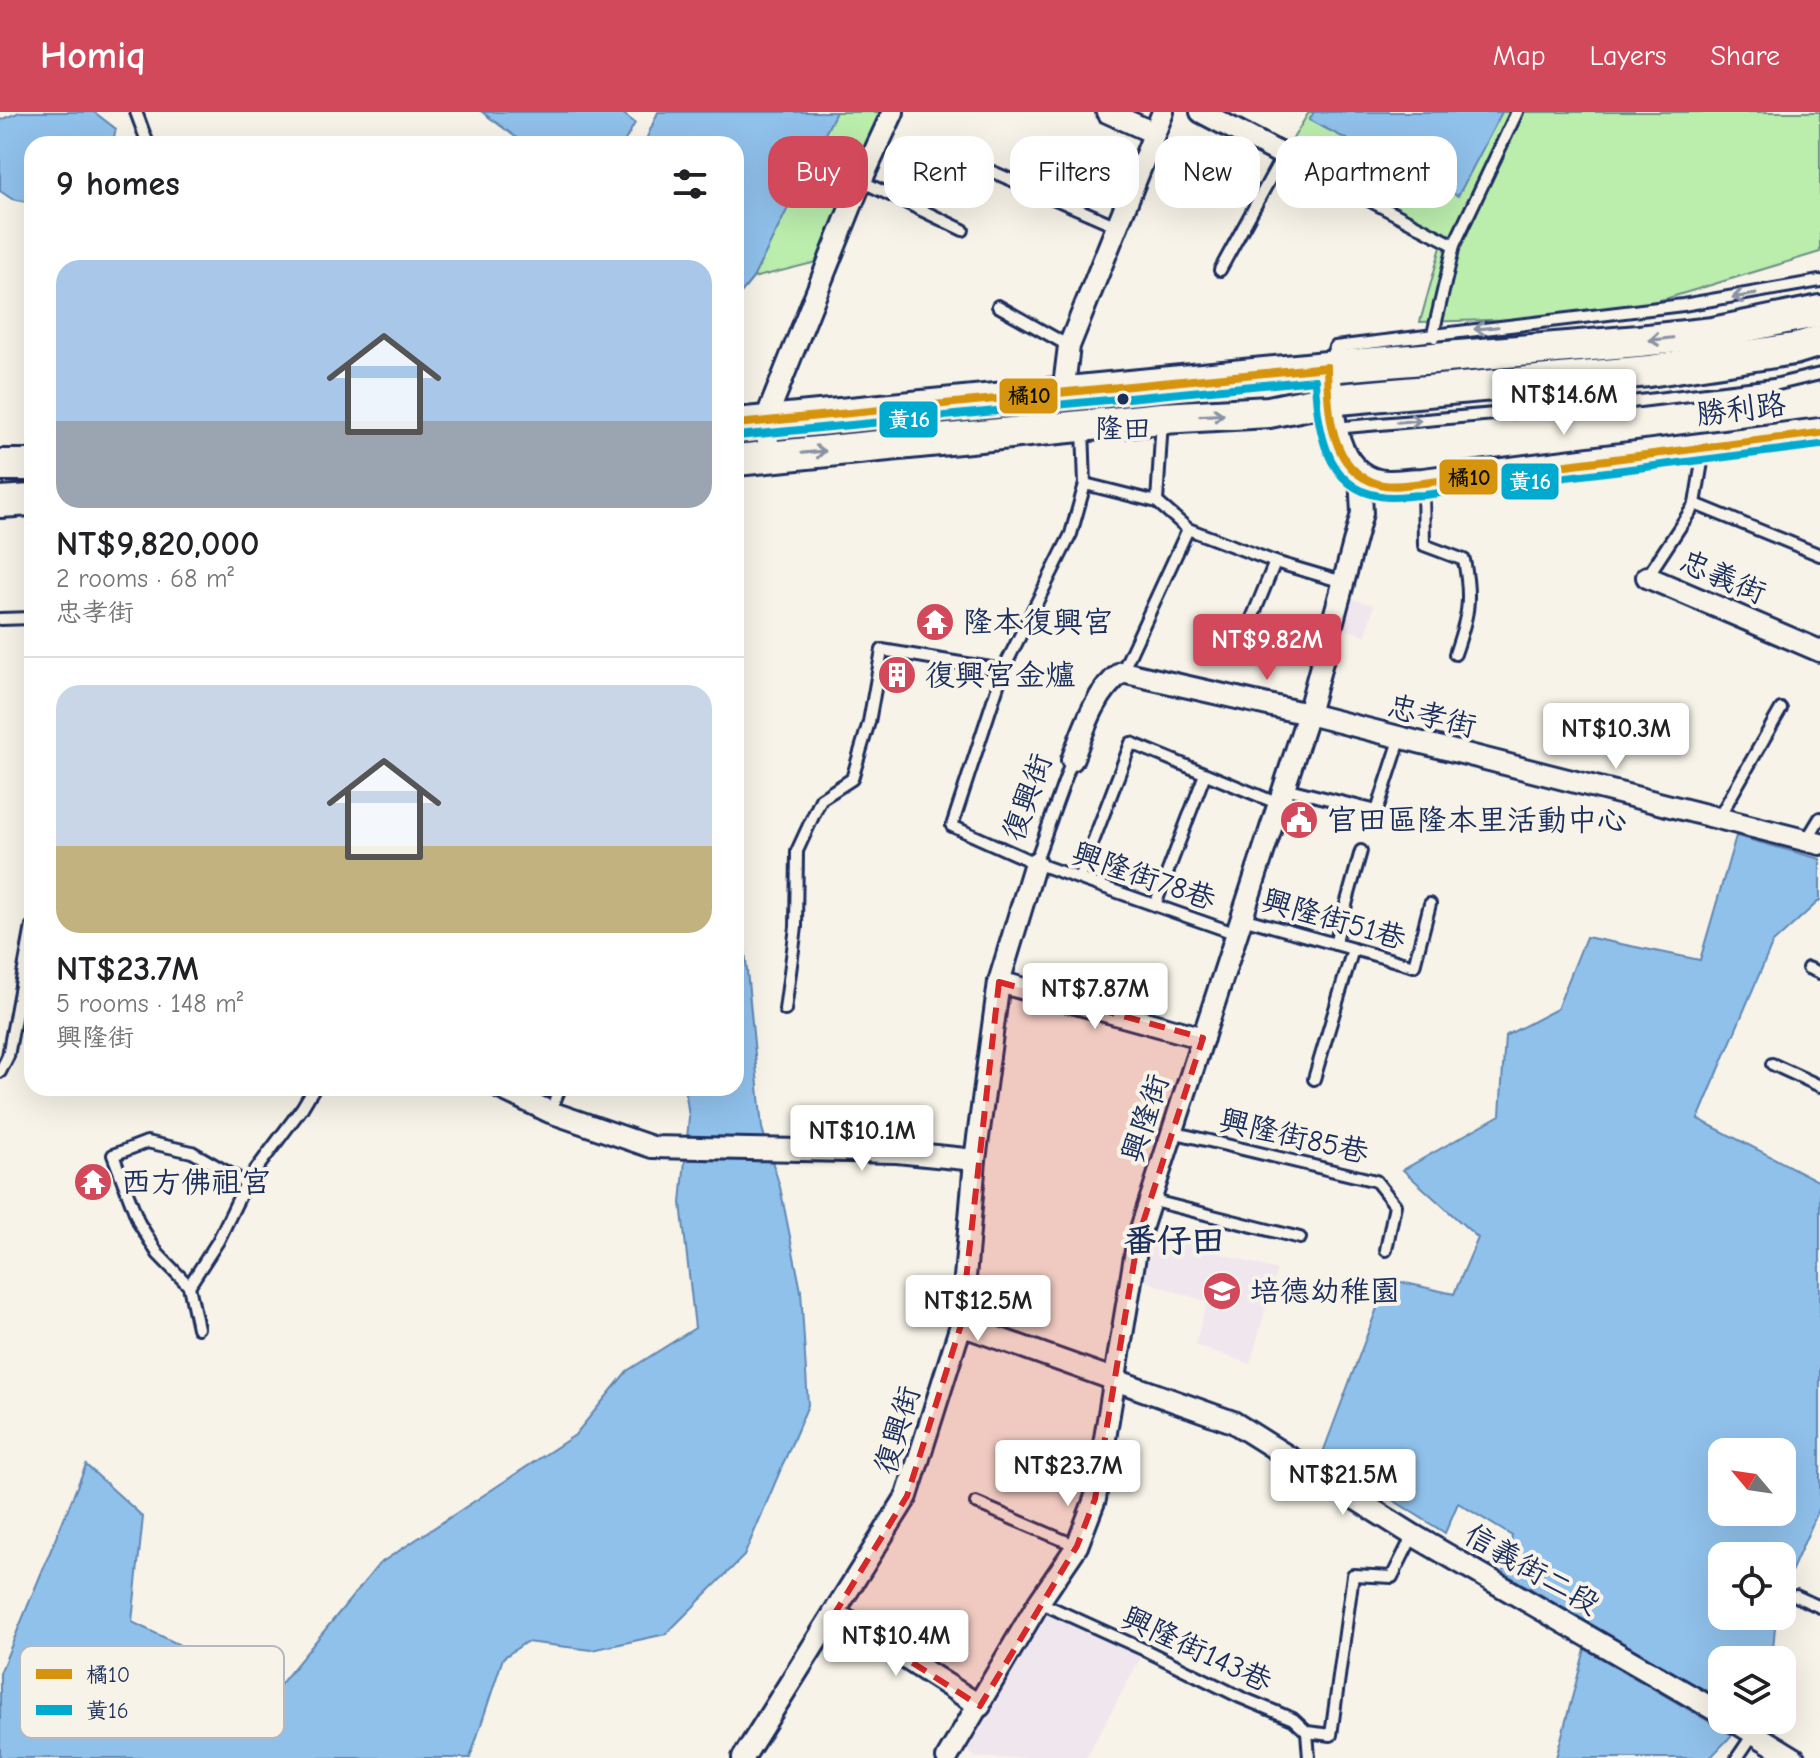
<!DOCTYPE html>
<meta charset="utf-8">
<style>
:root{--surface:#fff;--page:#f2f2f2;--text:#202124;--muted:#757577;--line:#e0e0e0;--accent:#d1495b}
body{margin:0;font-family:"Comic Neue","LXGW WenKai TC",sans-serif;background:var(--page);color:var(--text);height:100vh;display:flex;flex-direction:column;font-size:30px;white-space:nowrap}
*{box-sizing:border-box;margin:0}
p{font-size:26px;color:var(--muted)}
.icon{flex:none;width:44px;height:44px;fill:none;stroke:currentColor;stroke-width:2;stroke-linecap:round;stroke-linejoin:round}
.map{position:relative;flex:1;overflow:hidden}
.details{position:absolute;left:24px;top:24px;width:720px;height:960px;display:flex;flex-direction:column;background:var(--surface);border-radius:24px;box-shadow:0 8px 32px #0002}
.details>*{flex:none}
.banner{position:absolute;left:768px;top:24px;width:760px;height:72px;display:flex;gap:16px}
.needle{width:52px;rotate:299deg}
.controls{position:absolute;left:1708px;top:1326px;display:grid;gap:16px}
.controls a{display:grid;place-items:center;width:88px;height:88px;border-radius:16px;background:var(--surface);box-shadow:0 8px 32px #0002;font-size:40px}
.price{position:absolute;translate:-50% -68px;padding:0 18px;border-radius:8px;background:#fff;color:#222;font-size:26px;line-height:52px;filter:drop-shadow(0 2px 4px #0008)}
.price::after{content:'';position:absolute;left:50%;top:48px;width:24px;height:18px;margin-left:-12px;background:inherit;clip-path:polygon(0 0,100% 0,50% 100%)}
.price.active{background:var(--accent);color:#fff}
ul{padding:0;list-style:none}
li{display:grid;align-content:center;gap:16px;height:424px;padding:0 32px}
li+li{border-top:2px solid var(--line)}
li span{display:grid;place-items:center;height:248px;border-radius:24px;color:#555}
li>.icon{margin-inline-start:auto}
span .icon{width:144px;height:144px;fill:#fffc;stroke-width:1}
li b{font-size:34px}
h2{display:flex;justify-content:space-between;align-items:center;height:96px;padding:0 32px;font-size:34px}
.tag{padding:0 28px;border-radius:24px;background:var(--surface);box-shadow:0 8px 32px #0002;font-size:28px;line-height:72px}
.tag.active{background:var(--accent);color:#fff}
header{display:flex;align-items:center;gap:48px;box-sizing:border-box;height:112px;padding:0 40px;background:var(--accent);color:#fff}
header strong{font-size:38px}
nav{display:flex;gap:44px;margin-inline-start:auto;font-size:28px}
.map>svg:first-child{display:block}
</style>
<header>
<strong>Homiq</strong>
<nav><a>Map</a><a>Layers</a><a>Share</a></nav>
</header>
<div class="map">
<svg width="1820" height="1646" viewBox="0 0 1820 1646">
<rect width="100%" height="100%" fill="#f7f3e8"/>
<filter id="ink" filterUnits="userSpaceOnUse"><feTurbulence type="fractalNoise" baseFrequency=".0125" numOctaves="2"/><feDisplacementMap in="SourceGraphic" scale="16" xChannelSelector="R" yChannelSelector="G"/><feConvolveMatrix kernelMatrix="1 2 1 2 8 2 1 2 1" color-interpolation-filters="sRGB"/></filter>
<g filter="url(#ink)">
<g fill="#f0e7ee">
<path d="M1352 487 1374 493 1366 523 1344 517Z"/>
<path d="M1151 1121 1277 1158 1250 1252 1195 1233 1207 1190 1139 1167Z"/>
<path d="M1039 1490 1145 1538 1086 1646H978L955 1632Z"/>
</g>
<g fill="#bbedad" stroke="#6b8e86" stroke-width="2">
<path d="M682 0H893L861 69 817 150 753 166 736 187V32H663Z"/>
<path d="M1309 0H1820V140L1668 186 1594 205 1420 210 1444 124 1283 43Z"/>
</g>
<g fill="#90c1eb" stroke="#6187b3" stroke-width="2" fill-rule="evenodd">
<path d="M20 0H94L116 17 112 32H32V91L12 87 0 79V8Z"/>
<path d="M482 0H621L635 11 623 32H525Z"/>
<path d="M658 0H836L753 166 736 187V32H644Z"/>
<path d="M1314 0H1502L1458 84 1309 8Z"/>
<path d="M1736 724 1820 747V788L1772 832 1698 1007 1820 1070V1395L1782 1480V1444H1722V1504H1776L1772 1548H1722V1593L1503 1460 1512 1424 1458 1391 1445 1421 1322 1343 1388 1167 1454 1182 1478 1126 1403 1058 1500 1003 1505 924 1557 897 1586 825 1700 848ZM1722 1340H1782V1400H1722Z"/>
<path d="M736 743 762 1016 780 1075 801 1179 808 1293 744 1444 666 1522 592 1538 526 1530 503 1546 470 1646H0V1561L86 1353 143 1405 132 1510 275 1579 379 1452 575 1323 627 1259 695 1216 681 1091 689 1005 685 976H736Z"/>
<path d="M1585 1537 1732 1623 1710 1646H1556Z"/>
</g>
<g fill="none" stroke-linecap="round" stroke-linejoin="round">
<g stroke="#1b2f5e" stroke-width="16">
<g id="service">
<path d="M136 0 148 32"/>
<path d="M993 60 1117 114"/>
<path d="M861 69 963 118"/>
<path d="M1220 158 1283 43 1454 133"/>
<path d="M998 194 1069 234"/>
<path d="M1435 225 1433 222 1454 133 1517 0"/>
<path d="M1329 250 1335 235 1683 193 1820 169"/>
<path d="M1083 316 1085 372 1157 390 1188 417 1275 450 1343 470"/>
<path d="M1334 316 1631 290 1774 273 1820 262"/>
<path d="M1085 372 1071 422 1003 558 952 714 1035 751 1237 822"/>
<path d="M1423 374 1424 433 1464 448C1472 489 1468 504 1455 542"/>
<path d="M1157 390 1162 308"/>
<path d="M1695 392 1820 443"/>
<path d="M1647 465 1695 392 1704 338"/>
<path d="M0 507 32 506"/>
<path d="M1246 521 1275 450"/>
<path d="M1122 560 1188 417"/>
<path d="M1284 676 1377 699 1400 628"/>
<path d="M1718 707 1781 597"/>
<path d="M1806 729 1820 706"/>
<path d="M1035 751 1072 648"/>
<path d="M1079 766 1131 631 1279 692"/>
<path d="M1155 793 1205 662"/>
<path d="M1242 806 1414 854 1430 792"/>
<path d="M1335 832 1361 739"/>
<path d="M1808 856 1820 861"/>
<path d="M785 898 796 815 797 739 821 687 852 667 869 610 882 538 1003 558"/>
<path d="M1772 952 1820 974"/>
<path d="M0 960 8 944 32 814"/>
<path d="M1314 967 1353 837"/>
<path d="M550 1000 560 976"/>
<path d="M1172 1020 1376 1069 1395 1093 1386 1138"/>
<path d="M1150 1088 1300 1126"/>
<path d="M189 1174 218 1129 246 1071 302 996 314 976"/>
<path d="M198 1216 189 1174 158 1142 139 1111 113 1043 147 1030 192 1040 246 1071"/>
<path d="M976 1391 1077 1434"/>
<path d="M1796 1484 1820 1495"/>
<path d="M1039 1490 1145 1538 1240 1585 1293 1607 1307 1620 1309 1646"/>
<path d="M1307 1620 1331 1623 1353 1463 1392 1465 1413 1423"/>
<path d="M1737 1646 1754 1621"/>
</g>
</g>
<g stroke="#1b2f5e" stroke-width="26">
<g id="minor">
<path d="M1107 0 1154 21"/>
<path d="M1201 0 1283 43"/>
<path d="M1063 282 1069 234 1163 0"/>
<path d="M769 344 766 307 861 69 893 0"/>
<path d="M1647 465 1820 539"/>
<path d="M1072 648C1085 615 1094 582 1122 560L1308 602 1820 732"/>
<path d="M999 870 1203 926"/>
<path d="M500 976 550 1000 652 1035 897 1040 975 1048"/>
<path d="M961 1213 1233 1310 1413 1423 1722 1602"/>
<path d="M835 1501 980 1594"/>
<path d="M1732 1608 1794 1646"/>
<path d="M743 1646 907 1384 961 1213 975 1048 999 870 1035 751"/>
<path d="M947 1646 1039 1490 1077 1434 1095 1387 1138 1126 1308 602 1362 401 1360 364"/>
</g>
</g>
<g stroke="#1b2f5e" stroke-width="34">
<path id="secondary" d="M1327 267C1329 304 1332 362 1378 372 1392 375 1409 371 1423 371L1820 321"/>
</g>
<g stroke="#1b2f5e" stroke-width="36">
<g id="primary">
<path d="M736 312 1327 255 1639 229 1713 221 1820 199"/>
<path d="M736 348 1162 306 1269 300 1328 288 1649 259 1794 237 1820 229"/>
<path d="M0 353H32"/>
<path d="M0 390 32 388"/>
</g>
</g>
<use href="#service" stroke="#f7f3e8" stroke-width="10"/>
<use href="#minor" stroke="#f7f3e8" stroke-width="20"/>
<use href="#secondary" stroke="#f7f3e8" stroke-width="28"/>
<use href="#primary" stroke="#f7f3e8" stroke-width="30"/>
<g stroke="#f7f3e8" stroke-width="14">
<path id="bus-1" d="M736 312 1327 255C1328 297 1329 359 1379 372 1393 376 1409 372 1423 371L1820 321"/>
</g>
<g stroke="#f7f3e8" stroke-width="14">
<path id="bus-2" d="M737 324 1315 268C1317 314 1325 376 1380 384 1395 387 1410 383 1424 383L1820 333"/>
</g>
<use href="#bus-1" stroke="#d6940e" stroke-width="8"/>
<use href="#bus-2" stroke="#00a9ce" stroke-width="8"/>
</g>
<defs><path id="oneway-shaft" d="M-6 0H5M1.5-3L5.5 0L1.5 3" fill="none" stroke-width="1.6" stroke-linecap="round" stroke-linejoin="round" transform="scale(2)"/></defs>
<g stroke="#8991a3">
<use href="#oneway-shaft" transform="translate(1744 184) rotate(171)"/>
<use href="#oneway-shaft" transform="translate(1486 216) rotate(174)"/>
<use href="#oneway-shaft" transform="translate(1661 227) rotate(174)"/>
<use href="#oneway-shaft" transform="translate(1212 303) rotate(-3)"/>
<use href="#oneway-shaft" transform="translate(1409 309) rotate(-5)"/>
<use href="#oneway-shaft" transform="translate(814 340) rotate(-5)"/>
</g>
</g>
<path fill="#d62828" fill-opacity="0.2" stroke="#d62828" stroke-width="6" stroke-dasharray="16 10" stroke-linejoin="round" d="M999 870 1203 926 1138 1126 1095 1387 1077 1434 980 1594 835 1501 907 1384 961 1213Z"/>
<defs>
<g id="temple-disc" transform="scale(2)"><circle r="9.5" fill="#d1495b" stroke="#f7f3e8"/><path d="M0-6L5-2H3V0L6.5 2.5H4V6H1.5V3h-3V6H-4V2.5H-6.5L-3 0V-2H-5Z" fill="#fff"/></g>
<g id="building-disc" transform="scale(2)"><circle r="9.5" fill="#d1495b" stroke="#f7f3e8"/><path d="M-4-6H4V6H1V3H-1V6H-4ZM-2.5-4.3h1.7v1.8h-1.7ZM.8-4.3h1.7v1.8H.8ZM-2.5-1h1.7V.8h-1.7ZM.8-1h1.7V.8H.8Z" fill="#fff"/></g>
<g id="civic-disc" transform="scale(2)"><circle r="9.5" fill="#d1495b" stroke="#f7f3e8"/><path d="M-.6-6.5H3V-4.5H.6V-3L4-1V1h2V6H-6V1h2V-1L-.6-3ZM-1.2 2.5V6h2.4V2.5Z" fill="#fff"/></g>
<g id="school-disc" transform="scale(2)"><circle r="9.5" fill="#d1495b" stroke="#f7f3e8"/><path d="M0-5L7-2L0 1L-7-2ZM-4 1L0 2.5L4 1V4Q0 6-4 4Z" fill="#fff"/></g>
</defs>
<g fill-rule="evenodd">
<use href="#temple-disc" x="935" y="510"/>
<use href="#building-disc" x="897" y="563"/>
<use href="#civic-disc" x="1299" y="708"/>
<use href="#temple-disc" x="93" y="1070"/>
<use href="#school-disc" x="1222" y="1179"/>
</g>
<circle fill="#1b2f5e" stroke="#f7f3e8" stroke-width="3" cx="1123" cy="287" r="7"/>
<g text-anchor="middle" stroke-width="8" stroke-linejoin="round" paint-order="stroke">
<g font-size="28" fill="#1b2f5e" stroke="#f7f3e8">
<text x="1123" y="326">隆田</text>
</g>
<g font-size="30" fill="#1b2f5e" stroke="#f7f3e8">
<text transform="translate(1741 297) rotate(-7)" y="10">勝利路</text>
<text transform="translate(1723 465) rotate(23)" y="10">忠義街</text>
<text transform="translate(1432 604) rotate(14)" y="10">忠孝街</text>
<text transform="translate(1027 685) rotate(-70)" y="10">復興街</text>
<text transform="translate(1144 764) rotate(19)" y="10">興隆街78巷</text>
<text transform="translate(1334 807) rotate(16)" y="10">興隆街51巷</text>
<text transform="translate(1145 1006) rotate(-72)" y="10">興隆街</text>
<text transform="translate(1294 1024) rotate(13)" y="10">興隆街85巷</text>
<text transform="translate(897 1318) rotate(-73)" y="10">復興街</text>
<text transform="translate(1532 1457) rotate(30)" y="10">信義街二段</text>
<text transform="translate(1197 1537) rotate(25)" y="10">興隆街143巷</text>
</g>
<g font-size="30" fill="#1b2f5e" stroke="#f7f3e8" text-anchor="start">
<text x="963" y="520">隆本復興宮</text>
<text x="925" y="573">復興宮金爐</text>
<text x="1327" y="718">官田區隆本里活動中心</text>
<text x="121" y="1080">西方佛祖宮</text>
<text x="1250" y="1189">培德幼稚園</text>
</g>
<g font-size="34" font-weight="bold" fill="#1b2f5e" stroke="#f7f3e8">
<text x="1174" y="1140">番仔田</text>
</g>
</g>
<rect x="20" y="1534" width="264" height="92" rx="12" fill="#f7f3e8" stroke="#b5b8bf" stroke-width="2"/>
<rect x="36" y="1557" width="36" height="10" fill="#d6940e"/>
<rect x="36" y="1593" width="36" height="10" fill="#00a9ce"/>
<g font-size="22" fill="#1b2f5e">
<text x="86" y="1570">橘10</text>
<text x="86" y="1606">黃16</text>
</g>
<g stroke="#f7f3e8" stroke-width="3">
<rect x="998" y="265" width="61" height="38" rx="8" fill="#d6940e"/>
<rect x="878" y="288" width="61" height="39" rx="8" fill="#00a9ce"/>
<rect x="1438" y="346" width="61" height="38" rx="8" fill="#d6940e"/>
<rect x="1500" y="350" width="60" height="39" rx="8" fill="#00a9ce"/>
</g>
<g font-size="22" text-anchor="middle" font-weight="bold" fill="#fff">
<text x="909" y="315">黃16</text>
<text x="1530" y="377">黃16</text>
</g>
<g font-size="22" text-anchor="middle" font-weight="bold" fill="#111">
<text x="1029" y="291">橘10</text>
<text x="1469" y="373">橘10</text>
</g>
</svg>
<div class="controls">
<a><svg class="needle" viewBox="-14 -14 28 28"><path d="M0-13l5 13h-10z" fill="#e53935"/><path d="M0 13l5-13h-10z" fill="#757577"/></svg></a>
<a><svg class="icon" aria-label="locate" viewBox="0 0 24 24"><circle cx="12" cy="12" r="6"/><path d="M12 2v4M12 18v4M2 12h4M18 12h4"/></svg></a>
<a><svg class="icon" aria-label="layers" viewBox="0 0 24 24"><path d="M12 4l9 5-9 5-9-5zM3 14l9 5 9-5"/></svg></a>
</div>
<b class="price" style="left:1564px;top:325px">NT$14.6M</b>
<b class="price active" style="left:1267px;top:570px">NT$9.82M</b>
<b class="price" style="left:1616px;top:659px">NT$10.3M</b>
<b class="price" style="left:1095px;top:919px">NT$7.87M</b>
<b class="price" style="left:862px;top:1061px">NT$10.1M</b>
<b class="price" style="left:978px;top:1231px">NT$12.5M</b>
<b class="price" style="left:1068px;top:1396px">NT$23.7M</b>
<b class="price" style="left:1343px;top:1405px">NT$21.5M</b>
<b class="price" style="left:896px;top:1566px">NT$10.4M</b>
<div class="banner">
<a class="tag active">Buy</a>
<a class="tag">Rent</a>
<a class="tag">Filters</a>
<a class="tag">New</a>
<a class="tag">Apartment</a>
</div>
<section class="details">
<h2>9 homes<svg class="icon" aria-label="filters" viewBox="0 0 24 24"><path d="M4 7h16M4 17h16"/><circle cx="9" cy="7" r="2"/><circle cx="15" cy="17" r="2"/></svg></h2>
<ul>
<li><span style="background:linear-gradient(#a9c7e8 65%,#9aa5b1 0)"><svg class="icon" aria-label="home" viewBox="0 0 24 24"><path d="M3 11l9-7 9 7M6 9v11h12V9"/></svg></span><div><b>NT$9,820,000</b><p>2 rooms · 68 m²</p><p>忠孝街</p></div></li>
<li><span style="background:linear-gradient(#c9d6e8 65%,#c2b280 0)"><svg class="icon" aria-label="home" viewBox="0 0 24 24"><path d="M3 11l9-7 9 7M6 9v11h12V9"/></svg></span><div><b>NT$23.7M</b><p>5 rooms · 148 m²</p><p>興隆街</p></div></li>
</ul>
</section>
</div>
